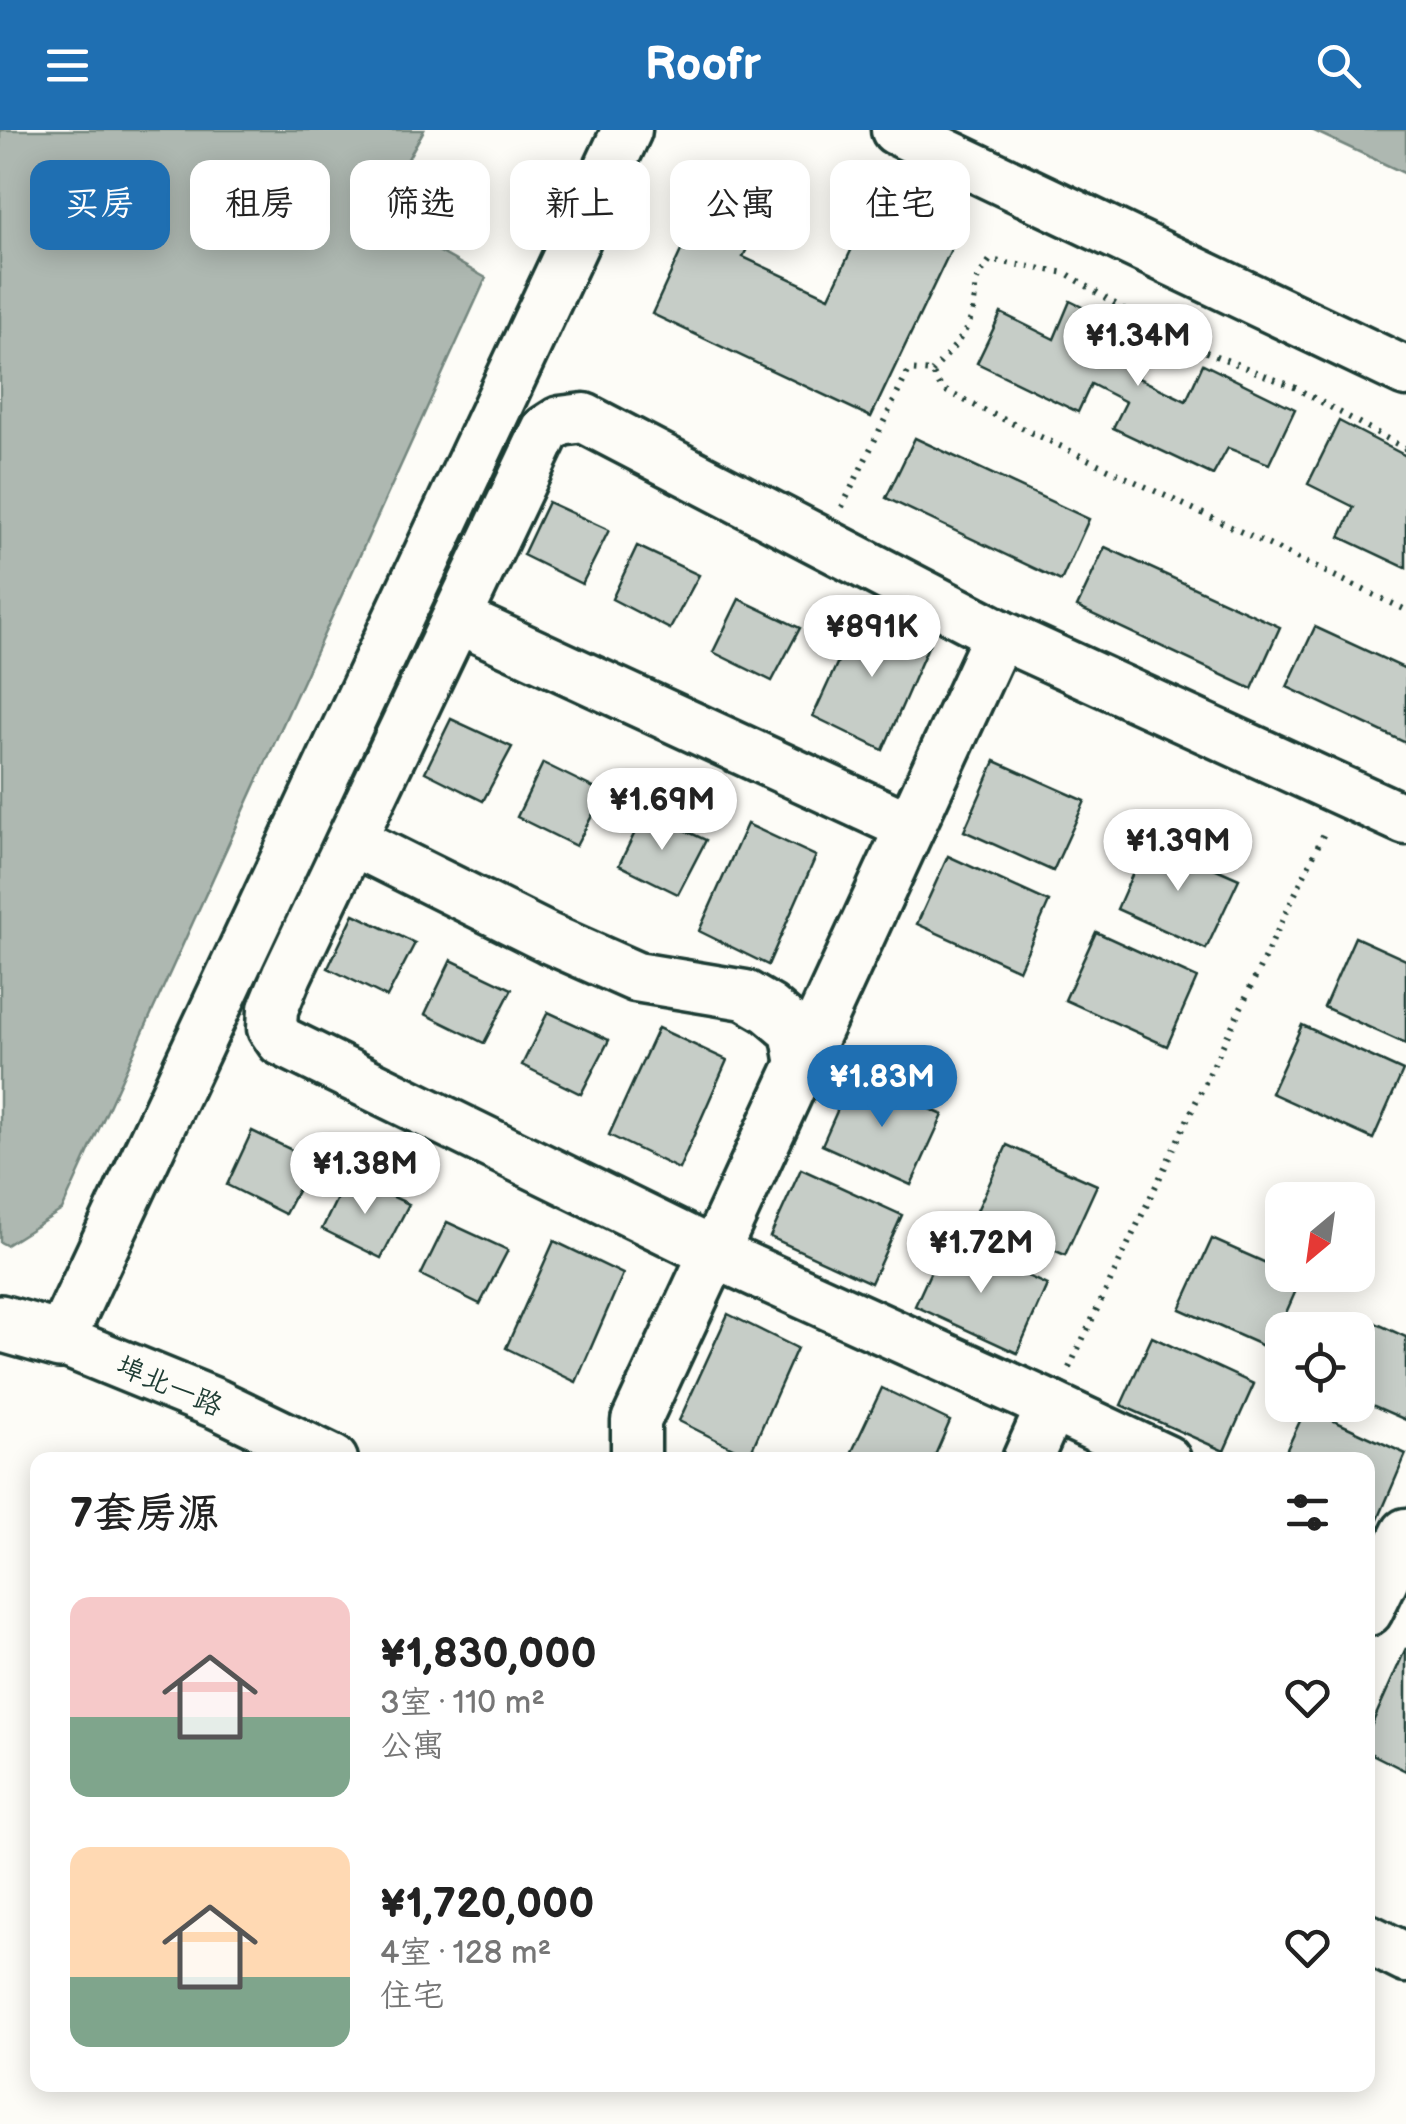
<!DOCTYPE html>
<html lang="zh">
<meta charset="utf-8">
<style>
:root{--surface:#fff;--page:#f6f6f6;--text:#222;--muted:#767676;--accent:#1f6fb2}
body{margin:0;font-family:"Balsamiq Sans","LXGW WenKai TC",sans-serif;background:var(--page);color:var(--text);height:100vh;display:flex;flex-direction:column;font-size:38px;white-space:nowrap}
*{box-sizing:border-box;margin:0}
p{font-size:32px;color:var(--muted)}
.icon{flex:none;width:55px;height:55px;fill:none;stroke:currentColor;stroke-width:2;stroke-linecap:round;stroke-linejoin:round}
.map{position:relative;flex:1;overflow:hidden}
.panel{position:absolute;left:30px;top:1322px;width:1345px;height:640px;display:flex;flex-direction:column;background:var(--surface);border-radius:20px;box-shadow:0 5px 25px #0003}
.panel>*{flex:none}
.banner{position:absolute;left:30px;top:30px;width:1348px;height:90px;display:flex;gap:20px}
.needle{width:65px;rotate:209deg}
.buttons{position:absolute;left:1265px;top:1052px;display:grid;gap:20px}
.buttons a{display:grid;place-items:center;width:110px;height:110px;border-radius:20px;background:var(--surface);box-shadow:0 5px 25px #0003;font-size:50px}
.price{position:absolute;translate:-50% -85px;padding:0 22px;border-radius:35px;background:#fff;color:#222;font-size:32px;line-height:65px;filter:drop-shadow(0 2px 5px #0008)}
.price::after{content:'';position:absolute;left:50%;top:60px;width:30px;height:22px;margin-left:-15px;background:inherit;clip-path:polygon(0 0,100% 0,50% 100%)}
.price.current{background:var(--accent);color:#fff}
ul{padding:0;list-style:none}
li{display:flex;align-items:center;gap:30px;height:250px;padding:0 40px}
li span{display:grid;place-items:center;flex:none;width:280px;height:200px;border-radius:20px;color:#555}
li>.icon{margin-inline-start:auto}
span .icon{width:120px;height:120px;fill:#fffc;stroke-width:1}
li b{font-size:42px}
h2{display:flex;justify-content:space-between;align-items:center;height:120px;padding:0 40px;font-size:42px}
.chip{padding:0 35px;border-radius:20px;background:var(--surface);box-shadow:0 5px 25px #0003;font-size:35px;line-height:90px}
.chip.current{background:var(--accent);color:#fff}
header{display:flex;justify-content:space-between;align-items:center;height:130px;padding:0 40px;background:var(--accent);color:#fff;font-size:45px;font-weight:700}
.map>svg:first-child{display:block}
</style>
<header><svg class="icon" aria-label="menu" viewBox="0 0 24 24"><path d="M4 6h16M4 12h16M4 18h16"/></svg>Roofr<svg class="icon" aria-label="search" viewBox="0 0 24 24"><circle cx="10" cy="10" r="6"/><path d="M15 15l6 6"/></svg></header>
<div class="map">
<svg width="1406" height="1994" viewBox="0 0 1406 1994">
<rect width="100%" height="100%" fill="#fdfcf7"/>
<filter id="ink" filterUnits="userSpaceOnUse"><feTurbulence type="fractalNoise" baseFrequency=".01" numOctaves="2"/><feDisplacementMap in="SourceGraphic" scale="20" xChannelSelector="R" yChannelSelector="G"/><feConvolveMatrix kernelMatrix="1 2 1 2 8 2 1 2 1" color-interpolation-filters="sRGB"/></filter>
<g filter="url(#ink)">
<g fill="#aeb8b1" stroke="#75877f" stroke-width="2.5">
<path d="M0 0H424L376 86 486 148 62 1080 6 1115 0 1112Z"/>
<path d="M1312 0H1406V44Z"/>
</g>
<g fill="#c6cdc7" stroke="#1f3d34" stroke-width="2.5">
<path d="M712 53 766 79 743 127 829 167 873 74 955 111 871 287 652 184Z"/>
<path d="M1070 171 1155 213 1138 248 1186 271 1203 234 1295 279 1269 334 1228 318 1213 345 1113 298 1126 272 1091 254 1078 282 977 233 1001 183 1054 209Z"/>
<path d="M1339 291 1406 326V438L1340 407 1354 377 1308 354Z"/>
<path d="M915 308 1089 389 1061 451 886 368Z"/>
<path d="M548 372 609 400 582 454 523 425Z"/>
<path d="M637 416 699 445 670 499 612 469Z"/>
<path d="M1105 417 1280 497 1252 559 1077 477Z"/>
<path d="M739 469 800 498 772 551 713 522Z"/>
<path d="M862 479 930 512 883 620 813 586Z"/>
<path d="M1315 497 1406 539V613L1287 557Z"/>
<path d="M451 589 512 617 483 671 425 642Z"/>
<path d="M995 631 1085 671 1053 741 964 701Z"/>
<path d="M543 633 604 663 576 716 517 687Z"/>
<path d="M645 682 706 710 678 764 619 735Z"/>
<path d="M747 694 816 726 768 835 699 801Z"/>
<path d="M1148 709 1239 749 1206 819 1117 779Z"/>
<path d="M948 726 1049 772 1019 840 917 794Z"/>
<path d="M354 784 415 813 387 867 328 838Z"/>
<path d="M1096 802 1197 848 1167 916 1065 870Z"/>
<path d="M1355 807 1406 830V914L1324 877Z"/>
<path d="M451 830 512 859 484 913 425 884Z"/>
<path d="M548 882 609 910 581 964 522 935Z"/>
<path d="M1302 895 1403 941 1373 1009 1271 963Z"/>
<path d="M658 898 727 930 679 1039 609 1005Z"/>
<path d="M853 945 943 985 911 1055 822 1015Z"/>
<path d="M252 1001 313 1030 285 1084 227 1055Z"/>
<path d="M1007 1015 1097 1055 1065 1125 975 1085Z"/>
<path d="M801 1039 902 1085 871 1153 770 1107Z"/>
<path d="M348 1046 409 1074 381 1128 322 1099Z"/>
<path d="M447 1092 508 1120 480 1174 421 1145Z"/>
<path d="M946 1108 1047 1155 1017 1223 915 1176Z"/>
<path d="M1212 1109 1282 1140V1145L1301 1149 1270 1219 1180 1179Z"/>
<path d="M554 1111 623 1144 576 1252 506 1218Z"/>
<path d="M728 1184 797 1218 749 1326 679 1291Z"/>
<path d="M1358 1185 1406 1207V1290L1358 1269V1200H1352Z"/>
<path d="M1152 1207 1254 1254 1224 1321 1121 1275Z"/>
<path d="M882 1258 950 1291 933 1330H848Z"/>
<path d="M1306 1278 1406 1324 1377 1392 1368 1388V1330H1282Z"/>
<path d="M1406 1518V1641L1368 1622V1603Z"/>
</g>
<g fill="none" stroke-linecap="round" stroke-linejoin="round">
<g stroke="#1f3d34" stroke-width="55">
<g id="minor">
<path d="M896 0 1406 242"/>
<path d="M458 489 910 697"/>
<path d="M353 711 548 808 636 847 745 865 769 879 795 901 801 934"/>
<path d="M1051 1276 714 1123 999 504 1406 690"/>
<path d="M333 1330 217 1274 60 1210 627 0"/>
<path d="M636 1330V1291L714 1123 281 911 272 898 273 879 287 845 546 300 560 291 584 288 999 504"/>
<path d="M1027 1330 1051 1276 1166 1330"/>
<path d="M1368 1481 1406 1403"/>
<path d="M1368 1809 1406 1828"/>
</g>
</g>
<g stroke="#1f3d34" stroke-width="62">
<path id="major" d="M0 1193 60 1210"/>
</g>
<g stroke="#1f3d34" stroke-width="6" stroke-dasharray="2.5 8" stroke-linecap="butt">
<path d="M932 242C947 225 968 204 973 181 978 151 969 159 990 130L1066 143 1166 206 1294 257 1406 319"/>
<path d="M842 377 909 240 932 242 942 259 982 279 1406 480"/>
<path d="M1069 1238 1326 699"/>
</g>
<use href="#minor" stroke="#fdfcf7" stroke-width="48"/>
<use href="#major" stroke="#fdfcf7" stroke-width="55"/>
</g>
</g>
<g text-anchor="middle" stroke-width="9" stroke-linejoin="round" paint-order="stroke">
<g font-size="28" fill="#1f3d34" stroke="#fdfcf7">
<text transform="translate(170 1255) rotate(23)" y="10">埠北一路</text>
</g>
</g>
</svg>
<div class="buttons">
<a><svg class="needle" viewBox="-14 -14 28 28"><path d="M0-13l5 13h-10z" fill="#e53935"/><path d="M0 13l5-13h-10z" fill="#767676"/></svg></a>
<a><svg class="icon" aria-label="locate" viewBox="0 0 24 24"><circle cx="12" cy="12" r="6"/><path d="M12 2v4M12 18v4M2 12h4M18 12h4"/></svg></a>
</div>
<b class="price" style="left:1138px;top:259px">¥1.34M</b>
<b class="price" style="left:872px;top:550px">¥891K</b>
<b class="price" style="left:662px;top:723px">¥1.69M</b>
<b class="price" style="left:1178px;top:764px">¥1.39M</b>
<b class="price current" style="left:882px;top:1000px">¥1.83M</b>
<b class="price" style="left:365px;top:1087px">¥1.38M</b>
<b class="price" style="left:981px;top:1166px">¥1.72M</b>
<div class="banner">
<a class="chip current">买房</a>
<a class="chip">租房</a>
<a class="chip">筛选</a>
<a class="chip">新上</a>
<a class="chip">公寓</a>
<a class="chip">住宅</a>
</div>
<section class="panel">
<h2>7套房源<svg class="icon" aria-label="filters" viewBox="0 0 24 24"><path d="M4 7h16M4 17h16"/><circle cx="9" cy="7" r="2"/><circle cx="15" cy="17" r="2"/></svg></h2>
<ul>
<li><span style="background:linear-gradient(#f6c9c9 60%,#7fa58c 0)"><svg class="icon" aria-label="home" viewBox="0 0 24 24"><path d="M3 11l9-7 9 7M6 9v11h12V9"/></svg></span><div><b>¥1,830,000</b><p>3室 · 110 m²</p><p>公寓</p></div><svg class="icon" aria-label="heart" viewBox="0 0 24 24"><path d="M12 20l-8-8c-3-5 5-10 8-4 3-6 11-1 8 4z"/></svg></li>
<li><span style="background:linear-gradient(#ffd9b3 65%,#7fa58c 0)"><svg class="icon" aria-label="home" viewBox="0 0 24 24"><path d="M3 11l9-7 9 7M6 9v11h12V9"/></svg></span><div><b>¥1,720,000</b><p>4室 · 128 m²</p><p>住宅</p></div><svg class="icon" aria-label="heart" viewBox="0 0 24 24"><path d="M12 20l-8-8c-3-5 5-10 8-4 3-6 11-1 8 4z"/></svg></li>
</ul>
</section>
</div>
